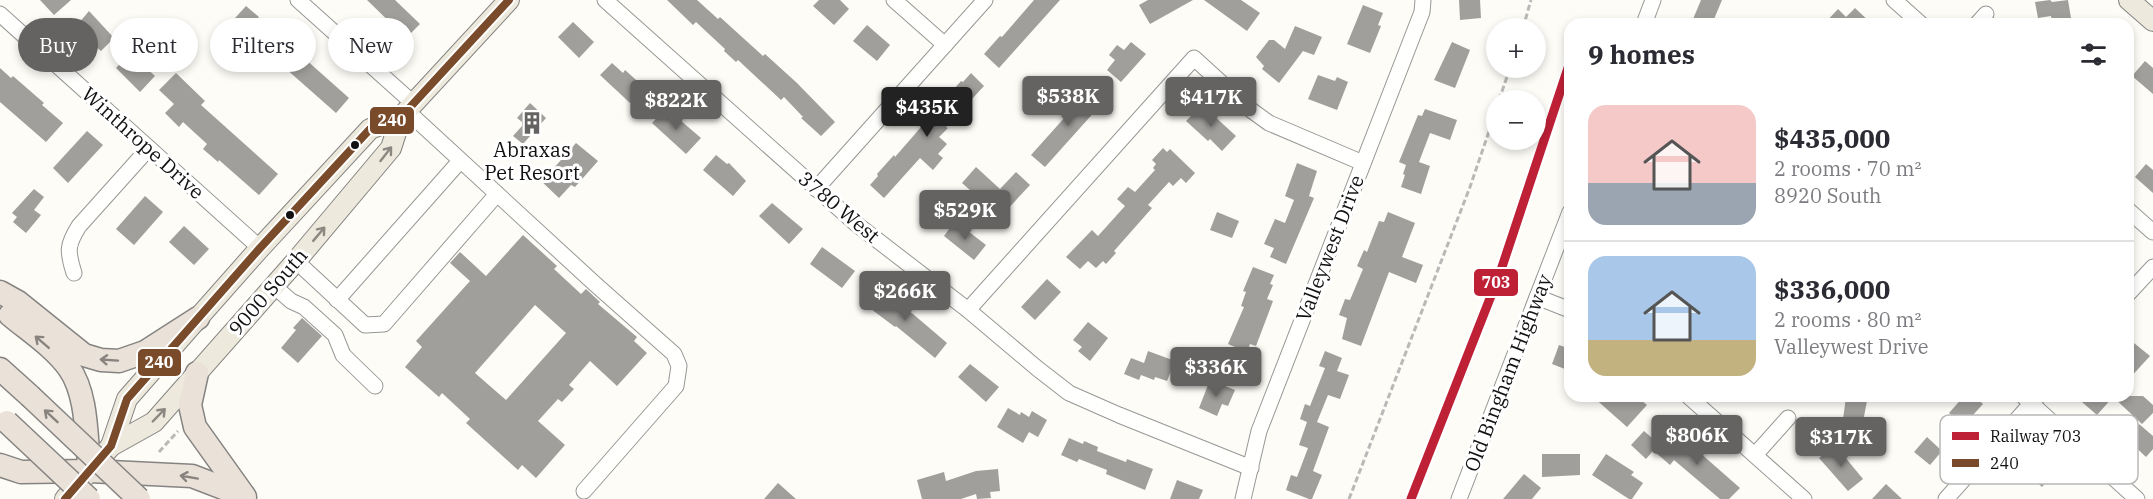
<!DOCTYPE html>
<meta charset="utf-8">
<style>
:root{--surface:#fff;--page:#f7f7f7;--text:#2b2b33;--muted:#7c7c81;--line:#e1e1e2;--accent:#646362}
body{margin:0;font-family:"IBM Plex Serif",serif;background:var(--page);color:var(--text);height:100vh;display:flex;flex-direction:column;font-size:22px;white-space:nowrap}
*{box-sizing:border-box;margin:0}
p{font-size:20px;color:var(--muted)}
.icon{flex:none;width:33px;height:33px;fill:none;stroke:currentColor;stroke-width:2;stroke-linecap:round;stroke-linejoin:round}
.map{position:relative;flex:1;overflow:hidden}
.drawer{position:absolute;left:1564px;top:18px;width:570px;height:384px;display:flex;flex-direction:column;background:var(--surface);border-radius:18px;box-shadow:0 3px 9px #0003}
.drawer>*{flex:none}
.hud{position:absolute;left:18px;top:18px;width:570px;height:54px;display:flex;gap:12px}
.fabs{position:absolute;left:1486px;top:18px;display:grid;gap:12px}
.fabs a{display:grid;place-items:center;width:60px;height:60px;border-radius:50%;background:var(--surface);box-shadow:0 3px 9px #0003;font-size:30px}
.price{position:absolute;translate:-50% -51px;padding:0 14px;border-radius:6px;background:var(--accent);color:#fff;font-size:20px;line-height:39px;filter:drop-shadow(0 2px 3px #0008)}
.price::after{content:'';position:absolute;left:50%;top:36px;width:18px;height:14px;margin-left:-9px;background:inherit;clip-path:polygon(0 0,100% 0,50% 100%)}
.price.current{background:#222;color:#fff}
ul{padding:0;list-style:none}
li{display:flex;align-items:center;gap:18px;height:150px;padding:0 24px}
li+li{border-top:2px solid var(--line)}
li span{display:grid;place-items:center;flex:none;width:168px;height:120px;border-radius:18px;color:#555}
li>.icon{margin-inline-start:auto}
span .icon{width:72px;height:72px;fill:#fffc;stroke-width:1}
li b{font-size:26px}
h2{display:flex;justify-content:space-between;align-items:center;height:72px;padding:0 24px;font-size:26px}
.tag{padding:0 21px;border-radius:27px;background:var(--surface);box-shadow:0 3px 9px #0003;font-size:21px;line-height:54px}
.tag.current{background:var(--accent);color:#fff}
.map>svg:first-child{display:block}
</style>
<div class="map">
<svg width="2153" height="499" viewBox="0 0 2153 499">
<rect width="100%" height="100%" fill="#fdfcf7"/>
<g fill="#a19f9c" fill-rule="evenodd">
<path d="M40 0H71L54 15Z"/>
<path d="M367 0H395L420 24 406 38Z"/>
<path d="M667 0H697L718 19 720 17 763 56 765 54 797 83 835 122 821 136 801 118 803 117 784 97 781 100 738 60 736 62 724 51 725 49 696 22 693 25Z"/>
<path d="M819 0H840L849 9 834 25 813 6Z"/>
<path d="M1034 0H1060L999 68 984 54 1000 36 1002 37Z"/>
<path d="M1148 0H1193L1150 24 1139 5Z"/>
<path d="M1204 0H1241L1260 13 1247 31Z"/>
<path d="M1459 0H1480L1481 18 1460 20Z"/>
<path d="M1701 0H1722L1712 24H1691Z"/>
<path d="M2050 0 2052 2 2068 0 2072 24H2052L2051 16 2038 18 2035 2Z"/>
<path d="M1363 5 1383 13 1378 25 1381 26 1370 53 1347 44Z"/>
<path d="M246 6 259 17 255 22 282 46 286 42 349 98 336 113 259 45 252 53 225 29Z"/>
<path d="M1855 8 1872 24H1824L1838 9 1846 17Z"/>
<path d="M89 11 114 38 101 51 74 29Z"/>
<path d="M573 22 594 42 579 58 558 37Z"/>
<path d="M867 25 890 45 877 61 853 41Z"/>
<path d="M1295 26 1322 37 1314 55 1303 51 1279 83 1262 69 1264 66 1256 57 1269 40H1274L1285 49Z"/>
<path d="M1131 42 1146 54 1121 82 1107 70 1115 60 1109 55 1117 45 1124 50Z"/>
<path d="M1452 42 1470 50 1455 88 1434 80Z"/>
<path d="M130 53 155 76 140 92 116 68Z"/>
<path d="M2145 61 2153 68V94L2132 76Z"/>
<path d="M612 63 623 73 625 70 644 87 630 103 600 75Z"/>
<path d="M0 68 11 78 13 76 44 103 42 105 63 123 46 142 0 102Z"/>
<path d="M176 73 205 101 201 105 278 174 259 195 219 160 218 162 203 149 207 144 183 122 179 127 165 113 174 104 159 90Z"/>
<path d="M971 73 984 86 946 127 948 128 939 137 947 144 938 154 943 158 933 170 920 158 884 198 870 185 878 176 877 174 894 155 895 157 961 81 963 82Z"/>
<path d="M1318 75 1335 81 1337 77 1348 82 1337 110 1308 99Z"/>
<path d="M1092 87 1106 99 1045 167 1031 155Z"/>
<path d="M530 103 546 118 523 144 513 136 522 126V122L517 118Z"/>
<path d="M1200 107 1212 114 1236 136 1222 151 1210 139 1208 141 1186 121Z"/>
<path d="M666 108 701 138 686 154 652 123Z"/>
<path d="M1425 109 1457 120 1450 140 1430 133 1419 162 1430 166 1421 194 1401 187 1405 175 1403 174 1406 165 1399 162 1418 115 1422 116Z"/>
<path d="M87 131 103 145 68 183 53 168Z"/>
<path d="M576 143 598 161 575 187 571 185 559 198 539 179 550 167 553 169Z"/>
<path d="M1163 148 1167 152 1170 149 1195 173 1186 183 1181 178 1173 186 1169 182 1148 205 1152 208 1114 251 1116 253 1106 264 1103 261 1096 268 1088 261 1080 269 1066 257 1092 230 1098 236 1125 206 1117 199 1128 187 1135 192 1155 170 1153 168 1156 164 1152 160Z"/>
<path d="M716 155 727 164 729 163 746 181 733 196 703 170Z"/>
<path d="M1297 163 1317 171 1309 196 1314 198 1286 264 1270 257 1274 248 1264 244 1275 219 1285 223 1294 200 1285 196Z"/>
<path d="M2146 164 2153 170V193L2135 177Z"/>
<path d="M976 167 1000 189 1016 172 1030 185 1005 212 984 193 979 198 962 183Z"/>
<path d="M34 189 44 197 34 210 41 215 26 233 13 222 17 217 12 213Z"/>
<path d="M145 196 163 212 134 245 116 229Z"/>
<path d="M772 203 803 229 789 244 759 216Z"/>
<path d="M1217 212 1239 221 1232 238 1210 230Z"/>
<path d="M1388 212 1415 223 1402 257 1423 265 1416 283 1389 272 1361 346 1342 339 1347 318 1339 315 1345 299 1350 300 1363 269 1357 266 1364 250 1367 252 1379 221 1384 222Z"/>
<path d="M955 221 986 245 974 260 944 236Z"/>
<path d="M184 226 209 249 194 265 169 242Z"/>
<path d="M523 235 557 266 554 269 581 294 586 289 600 302 598 304 637 337 634 341 647 353 617 386 590 361 569 385 574 389 562 402 558 399 538 421 565 445 536 478 522 465 518 470 466 423 470 419 442 393 439 397 405 367 422 347 416 341 470 281 450 263 460 252 486 276ZM535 305 566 333 506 400 475 373Z"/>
<path d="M822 247 855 271 842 288 810 264Z"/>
<path d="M1253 267 1274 275 1270 284 1273 285 1267 299 1273 301 1256 346 1250 344 1247 352 1228 344 1244 307 1241 306 1246 292 1243 291Z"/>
<path d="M1047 279 1061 292 1035 320 1021 307Z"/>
<path d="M874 287 913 314 947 343 935 358 896 326 895 327 863 303Z"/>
<path d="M302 318 322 336 298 363 281 348 296 330 293 328Z"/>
<path d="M1088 322 1108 338 1090 361 1078 351 1082 347 1073 340Z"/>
<path d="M2134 343 2150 356 2128 380V349Z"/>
<path d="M1559 345 1570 349V371L1552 364Z"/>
<path d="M1148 351 1175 361 1167 381 1155 377 1154 380 1141 375 1139 380 1124 374 1131 358 1144 363Z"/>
<path d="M1325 351 1342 358 1337 371 1349 375 1340 399 1328 395 1317 422 1329 427 1313 471 1322 475 1312 499H1309L1286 490 1291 475 1297 477 1308 448 1299 445 1307 422 1300 419 1305 404 1310 406 1325 368 1319 366Z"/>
<path d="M970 364 999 387 986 402 958 377Z"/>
<path d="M1210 380 1235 390 1228 406 1222 404 1217 416 1199 408Z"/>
<path d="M1592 396H1636L1647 405 1627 427Z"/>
<path d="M1964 396H1974L1983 404 1964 425 1949 413Z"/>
<path d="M2075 396H2143L2153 405V413L2142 424 2113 397 2097 415Z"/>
<path d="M1846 397 1867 401 1860 437 1841 434Z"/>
<path d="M1008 408 1020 415 1021 412 1029 417 1032 411 1047 420 1038 437 1029 432 1023 443 997 427Z"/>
<path d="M2139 424 2153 436V449L2146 457 2127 439Z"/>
<path d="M1674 430 1740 488 1729 499H1720L1674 460 1670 465 1655 452Z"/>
<path d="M1644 431 1659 444 1646 459 1631 445Z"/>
<path d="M1927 437 1942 451 1930 465 1914 452Z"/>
<path d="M1069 438 1083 444 1084 441 1098 447 1097 451 1126 462 1127 459 1153 469 1145 490 1106 474 1107 470 1079 459 1077 462 1061 455Z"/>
<path d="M1835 445 1863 479 1848 491 1819 458Z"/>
<path d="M2033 452 2055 471 2042 487 2020 467Z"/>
<path d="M1542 454H1580V475L1542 477Z"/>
<path d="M1606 454 1634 472 1631 475 1643 483 1632 499H1629L1592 475Z"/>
<path d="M998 469 1000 491 990 492 991 498 977 499 976 494 961 499H922L917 480 944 472 946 481 976 471Z"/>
<path d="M1524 474 1541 488 1532 499H1503Z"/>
<path d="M1177 480 1203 490 1199 499H1170Z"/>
<path d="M778 483 796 499H764Z"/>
<path d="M1886 484 1902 499H1872Z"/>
</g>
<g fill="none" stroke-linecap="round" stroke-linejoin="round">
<g stroke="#979795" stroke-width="17">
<g id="minor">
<path d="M298 0 414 104"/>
<path d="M605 0 855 223 968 310 1038 369 1069 393 1119 415 1251 468"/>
<path d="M894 0 945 45"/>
<path d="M1894 0 1921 24"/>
<path d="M0 14 260 248"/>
<path d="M1644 24 1653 0"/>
<path d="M1977 24 1986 14"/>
<path d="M407 111 595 284 674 354 679 366 676 386 584 491"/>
<path d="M816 189 985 0"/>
<path d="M2128 210 2153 232"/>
<path d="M296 261 365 325 384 324 497 194"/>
<path d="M74 273C67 251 67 245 79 226L149 148"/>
<path d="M274 286 291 301 304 307 335 335 343 355 375 386"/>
<path d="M2128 294 2153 267"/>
<path d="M1537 297 1570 310"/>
<path d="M337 300 460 161"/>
<path d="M968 310 1194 58 1251 110 1269 123 1363 163"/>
<path d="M1688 396 1804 499"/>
<path d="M2023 396 2137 499"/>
<path d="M1755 455 1788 418"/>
<path d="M1243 499 1259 431 1422 12 1423 0"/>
<path d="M1459 499 1570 212"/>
<path d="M1946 499 2038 396"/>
</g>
</g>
<g stroke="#858482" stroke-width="22">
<g id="major">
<path d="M2129 0 2153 21"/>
<path d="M111 446 127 399 198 318 260 248 370 129 401 117"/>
<path d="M65 499 111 446 154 422 296 261 391 148 401 117 509 0"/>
</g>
</g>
<g stroke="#858482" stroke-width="25">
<g id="highway">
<path d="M0 292 18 302 84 355 101 360 119 361 145 352 198 318"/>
<path d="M10 315C29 331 54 347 69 368 87 394 86 433 89 463"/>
<path d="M0 369 30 396"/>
<path d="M197 373 190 405 195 427 245 497"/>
<path d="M0 465 21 472 90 471 192 476 244 496"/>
</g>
</g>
<g stroke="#b9b9b8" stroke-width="3" stroke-dasharray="6 3" stroke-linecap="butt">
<path d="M1523 28 1531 0"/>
<path d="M1499 100 1510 68"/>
<path d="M159 452 178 431"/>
<path d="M1349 499 1470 187 1497 108"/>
</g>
<use href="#minor" stroke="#fffffe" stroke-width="15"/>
<use href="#major" stroke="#ede9dc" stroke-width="20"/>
<use href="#highway" stroke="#eae1d8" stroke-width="22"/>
<g stroke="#858482" stroke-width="25" stroke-linecap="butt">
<g id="highway-bridge">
<path d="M30 396 139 499"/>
<path d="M7 422 89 499"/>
</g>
</g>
<use href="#highway-bridge" stroke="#eae1d8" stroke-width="22"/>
<g stroke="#fff" stroke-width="12">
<path id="bus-1" d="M65 499 111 446 127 399 260 248 370 129 401 117 509 0"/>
</g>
<use href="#bus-1" stroke="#7a4b2a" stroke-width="8"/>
<g stroke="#fff" stroke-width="14">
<path id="rail-1" d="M1411 499 1500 273 1570 62"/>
</g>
<use href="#rail-1" stroke="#be2036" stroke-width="9"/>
</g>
<defs><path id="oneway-shaft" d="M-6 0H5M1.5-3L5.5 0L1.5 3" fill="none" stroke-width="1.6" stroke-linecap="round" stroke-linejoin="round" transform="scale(1.5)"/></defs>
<g stroke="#8a8881">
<use href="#oneway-shaft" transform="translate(386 154) rotate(-52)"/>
<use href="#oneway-shaft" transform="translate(319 234) rotate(-50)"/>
<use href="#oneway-shaft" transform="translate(159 415) rotate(-46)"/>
</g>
<g stroke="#88837e">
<use href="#oneway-shaft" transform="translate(42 342) rotate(-139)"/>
<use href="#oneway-shaft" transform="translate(109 360) rotate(-176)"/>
<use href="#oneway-shaft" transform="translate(51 416) rotate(-137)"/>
<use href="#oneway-shaft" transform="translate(189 477) rotate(-170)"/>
</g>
<defs>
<g id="building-bare" transform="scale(1.8)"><path d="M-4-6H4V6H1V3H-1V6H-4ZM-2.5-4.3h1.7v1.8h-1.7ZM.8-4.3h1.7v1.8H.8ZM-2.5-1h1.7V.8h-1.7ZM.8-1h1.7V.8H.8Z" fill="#646362" stroke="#fff" stroke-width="2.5" paint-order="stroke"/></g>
</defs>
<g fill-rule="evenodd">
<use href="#building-bare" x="532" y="123"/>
</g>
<g fill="#111" stroke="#fff" stroke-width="2">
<circle cx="355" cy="145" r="5"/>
<circle cx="290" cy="215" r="5"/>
</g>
<g text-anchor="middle" stroke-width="6" stroke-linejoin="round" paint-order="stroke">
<g font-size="20" fill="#111" stroke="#fff">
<text transform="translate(143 143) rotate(42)" y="7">Winthrope Drive</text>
<text transform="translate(839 207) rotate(40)" y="7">3780 West</text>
<text transform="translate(1330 248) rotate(-69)" y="7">Valleywest Drive</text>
<text transform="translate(268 292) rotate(-49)" y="7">9000 South</text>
<text transform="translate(1508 373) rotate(-69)" y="7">Old Bingham Highway</text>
</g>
<g font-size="20" fill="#111" stroke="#fff">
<text x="532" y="157">Abraxas<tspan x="532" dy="23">Pet Resort</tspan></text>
</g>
</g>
<rect x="1940" y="415" width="198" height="69" rx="9" fill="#fff" stroke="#b8b8b8" stroke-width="1.5"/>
<rect x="1952" y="432" width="27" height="8" fill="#be2036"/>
<rect x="1952" y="459" width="27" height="8" fill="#7a4b2a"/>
<g font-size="16" fill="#111">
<text x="1990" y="442">Railway 703</text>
<text x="1990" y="469">240</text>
</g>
<g stroke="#fff" stroke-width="2">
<rect x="369" y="106" width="46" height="29" rx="6" fill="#7a4b2a"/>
<rect x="1473" y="268" width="46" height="29" rx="6" fill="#be2036"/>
<rect x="137" y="348" width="45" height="29" rx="6" fill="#7a4b2a"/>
</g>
<g font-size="16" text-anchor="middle" font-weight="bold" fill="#fff">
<text x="392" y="126">240</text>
<text x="1496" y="288">703</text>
<text x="159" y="368">240</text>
</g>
</svg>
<div class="fabs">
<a>+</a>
<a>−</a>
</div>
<b class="price" style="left:1068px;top:127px">$538K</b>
<b class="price" style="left:1211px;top:128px">$417K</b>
<b class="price" style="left:676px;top:131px">$822K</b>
<b class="price current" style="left:927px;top:138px">$435K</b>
<b class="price" style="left:965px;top:241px">$529K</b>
<b class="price" style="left:905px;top:322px">$266K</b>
<b class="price" style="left:1216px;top:398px">$336K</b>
<b class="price" style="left:1697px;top:466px">$806K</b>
<b class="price" style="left:1841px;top:468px">$317K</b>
<div class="hud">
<a class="tag current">Buy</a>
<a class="tag">Rent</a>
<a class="tag">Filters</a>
<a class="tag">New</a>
</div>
<section class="drawer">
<h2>9 homes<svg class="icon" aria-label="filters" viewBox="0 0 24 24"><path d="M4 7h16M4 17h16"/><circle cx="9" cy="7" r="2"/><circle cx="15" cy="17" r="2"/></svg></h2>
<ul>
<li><span style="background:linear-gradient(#f6c9c9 65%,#9aa5b1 0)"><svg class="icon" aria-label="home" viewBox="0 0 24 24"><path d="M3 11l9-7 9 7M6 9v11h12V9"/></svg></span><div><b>$435,000</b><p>2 rooms · 70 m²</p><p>8920 South</p></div></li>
<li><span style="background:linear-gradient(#a9c7e8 70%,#c2b280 0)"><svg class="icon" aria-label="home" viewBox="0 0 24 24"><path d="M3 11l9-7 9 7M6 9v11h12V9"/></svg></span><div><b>$336,000</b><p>2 rooms · 80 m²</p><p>Valleywest Drive</p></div></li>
</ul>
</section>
</div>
